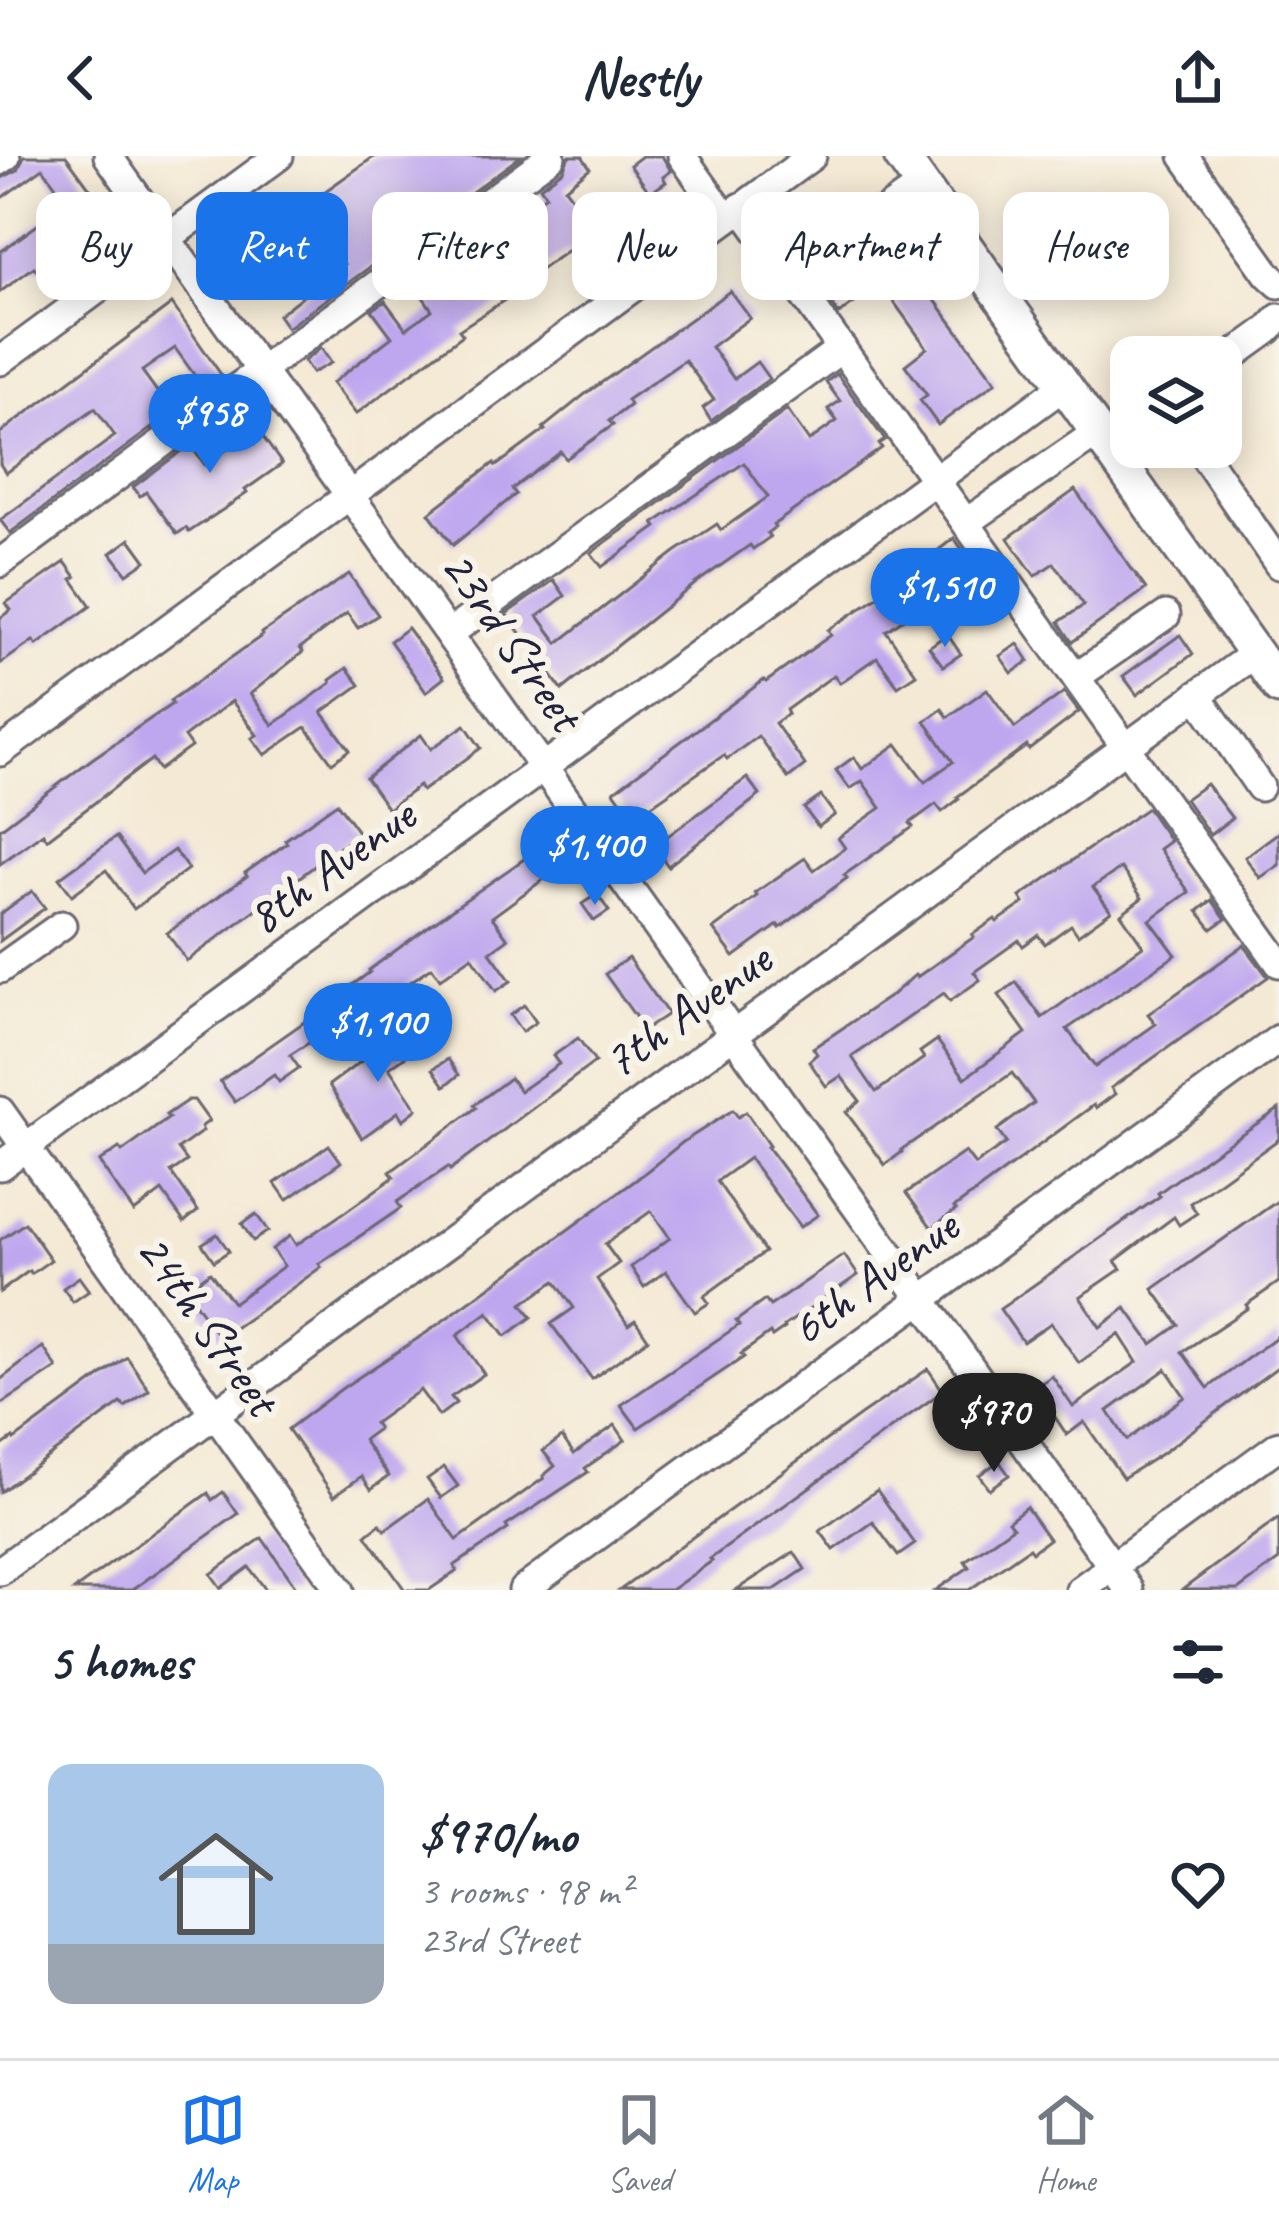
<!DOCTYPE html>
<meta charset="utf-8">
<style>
:root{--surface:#fff;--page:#f6f6f7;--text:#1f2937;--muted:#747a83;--line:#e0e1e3;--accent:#1a73e8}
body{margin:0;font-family:Caveat,sans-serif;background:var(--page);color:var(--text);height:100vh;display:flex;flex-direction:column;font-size:45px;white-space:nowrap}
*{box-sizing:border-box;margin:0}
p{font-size:39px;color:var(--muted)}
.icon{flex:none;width:66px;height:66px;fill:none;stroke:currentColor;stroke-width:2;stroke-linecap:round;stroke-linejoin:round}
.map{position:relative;height:1434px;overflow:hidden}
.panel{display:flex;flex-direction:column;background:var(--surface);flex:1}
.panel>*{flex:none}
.top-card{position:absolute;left:36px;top:36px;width:1209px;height:108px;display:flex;gap:24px}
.tools{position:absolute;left:1110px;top:180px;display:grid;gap:24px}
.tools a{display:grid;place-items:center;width:132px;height:132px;border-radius:24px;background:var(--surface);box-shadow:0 6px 30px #0003;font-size:60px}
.price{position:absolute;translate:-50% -102px;padding:0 27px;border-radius:42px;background:var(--accent);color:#fff;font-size:39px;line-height:78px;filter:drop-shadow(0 3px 6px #0008)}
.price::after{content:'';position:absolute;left:50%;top:72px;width:36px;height:27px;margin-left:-18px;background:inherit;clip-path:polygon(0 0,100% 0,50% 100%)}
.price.current{background:#222;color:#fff}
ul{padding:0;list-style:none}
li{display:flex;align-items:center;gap:36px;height:300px;padding:0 48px}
li span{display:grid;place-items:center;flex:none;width:336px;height:240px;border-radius:24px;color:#555}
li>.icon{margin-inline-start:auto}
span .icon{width:144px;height:144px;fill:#fffc;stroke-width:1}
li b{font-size:51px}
h2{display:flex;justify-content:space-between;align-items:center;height:144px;padding:0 48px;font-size:51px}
.tag{padding:0 42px;border-radius:24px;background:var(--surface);box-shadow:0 6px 30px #0003;font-size:42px;line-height:108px}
.tag.current{background:var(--accent);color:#fff}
header{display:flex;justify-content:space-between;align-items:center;height:156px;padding:0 48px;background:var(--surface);font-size:54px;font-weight:800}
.tabs{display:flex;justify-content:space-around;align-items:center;height:168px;border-top:3px solid var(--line);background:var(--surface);font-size:33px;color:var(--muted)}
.tabs a{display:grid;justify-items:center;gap:6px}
.tabs .current{color:var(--accent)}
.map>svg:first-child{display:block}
</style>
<header><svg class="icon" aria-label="back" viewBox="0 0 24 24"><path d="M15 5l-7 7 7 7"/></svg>Nestly<svg class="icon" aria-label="share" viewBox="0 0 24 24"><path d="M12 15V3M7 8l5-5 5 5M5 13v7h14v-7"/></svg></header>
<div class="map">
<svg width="1279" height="1434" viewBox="0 0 1279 1434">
<rect width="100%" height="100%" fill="#f7f3e8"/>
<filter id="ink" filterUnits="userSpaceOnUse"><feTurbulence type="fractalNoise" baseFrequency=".00833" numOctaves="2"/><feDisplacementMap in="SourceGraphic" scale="24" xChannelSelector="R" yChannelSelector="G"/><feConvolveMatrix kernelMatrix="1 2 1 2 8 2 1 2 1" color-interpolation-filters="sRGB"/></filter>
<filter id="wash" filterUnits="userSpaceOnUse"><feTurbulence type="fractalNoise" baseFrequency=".004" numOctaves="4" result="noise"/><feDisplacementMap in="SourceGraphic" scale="48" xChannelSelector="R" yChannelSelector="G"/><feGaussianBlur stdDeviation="2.7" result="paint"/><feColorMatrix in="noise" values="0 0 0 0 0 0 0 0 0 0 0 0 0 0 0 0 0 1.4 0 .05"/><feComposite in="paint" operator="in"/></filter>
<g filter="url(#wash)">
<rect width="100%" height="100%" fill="#f4e9d4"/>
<g id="blocks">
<g fill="#bfa7ef" fill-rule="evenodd">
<path d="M24 0H66L113 64 37 115 34 111 0 136V96L68 47 43 12 0 43V23L18 14Z"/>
<path d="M375 0H521L287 172 278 159 344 108 326 82 254 130 233 100Z"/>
<path d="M569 0H582L590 12 565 32 595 72 584 80 588 87 571 99 568 94 518 130 520 134 459 174 463 179 356 258 332 227 392 181 372 154 385 145 406 173 432 154 412 125 485 71 491 79 546 39 540 31 563 14Z"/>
<path d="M642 0H662L671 15 663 21 666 26 650 37 630 9Z"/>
<path d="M898 76 917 103 908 108 996 226 938 269 920 244 927 239 905 209 927 192 881 128 839 158 818 128 835 117 838 120Z"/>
<path d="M730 135 750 162 711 191 734 223 757 206 769 223 711 265 703 252 714 244 685 204 627 244 630 249 609 265 613 269 566 303 561 296 512 333 516 338 453 389 429 357 494 307 496 310 545 274 543 272 584 239Z"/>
<path d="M172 148 222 220 10 377 0 364 115 280 95 252 6 317 0 308V277ZM175 192 195 220 163 244 142 215Z"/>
<path d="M321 192 331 207 312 217 304 205Z"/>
<path d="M837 218 885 284 879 288 882 292 773 369 775 371 767 377 770 381 753 393 750 389 696 427 562 534 506 458 554 424 565 440 538 460 558 487 675 396 717 368 721 374 768 341 744 307 654 367 657 371 602 411 591 397 787 254 809 285 837 265 828 253 840 245 826 226Z"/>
<path d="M242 251 282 308 245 334 247 337 227 351 189 376 186 372 177 378 146 336 140 340 133 331 190 289 205 309 231 290 221 277 225 274 220 267Z"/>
<path d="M1075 334 1146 433 1072 486 1059 466 1084 449 1054 407 1035 420 1008 382Z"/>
<path d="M954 382 975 411 943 434 954 448 937 461 927 447 886 475 916 518 898 530 877 501 840 527 834 519 786 554 788 558 775 567 805 609 788 622 758 580 727 603 724 599 633 662 614 635 764 524 766 526 831 479 828 474 882 438Z"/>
<path d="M130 383 146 405 127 418 111 397Z"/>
<path d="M65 406 76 421 72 423 91 450 37 489 33 485 0 508V462L11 454 6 447Z"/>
<path d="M349 418 378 459 358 472 347 457 300 492 303 496 250 538 273 569 331 527 330 524 347 512 360 529 322 556 350 594 332 607 306 571 265 599 252 582 257 579 232 545 184 581 191 591 159 614 152 603 47 683 43 677 0 708V673L92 603 172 548 170 545 263 479 262 477Z"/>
<path d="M407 472 444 522 426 536 390 485Z"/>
<path d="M947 478 961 498 943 510 929 491Z"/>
<path d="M1180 479 1193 498 1137 539 1123 520Z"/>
<path d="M1018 488 1029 505 1012 517 1000 500Z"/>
<path d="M987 533 1015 572 1064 536 1079 556 1029 594 1027 590 957 641 959 643 942 656 936 648 910 667 913 671 844 719 847 722 780 772 778 769 734 801 713 773 757 740 755 737 805 702 814 714 845 692 838 682 881 652 862 625 850 633 836 614 854 601 862 613 897 588 925 626 953 606 925 565 942 553 948 561Z"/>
<path d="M465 569 481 592 422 635 419 630 388 653 366 622 421 579 431 593Z"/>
<path d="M747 622 760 639 668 710 654 690Z"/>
<path d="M1206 628 1232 662 1210 679 1185 643Z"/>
<path d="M821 640 835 659 818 671 804 652Z"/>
<path d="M337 647 359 677 187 805 167 777 247 720 245 717 287 687 285 684Z"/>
<path d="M1147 652 1170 685 1159 693 1189 736 1150 764 1176 799 1067 873 1095 911 1156 868 1148 858 1244 789 1268 821 1111 932 1115 938 1096 952 1094 949 954 1052 956 1054 932 1072 906 1037 965 996 975 1009 1006 987 997 974 1034 947 1012 917 901 994 902 996 885 1009 846 956 860 945 841 920 826 930 809 905 817 898 813 892 892 839 915 819 917 821 974 781 972 779 995 763 997 766 1024 747 1020 741ZM1121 712 1142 742 1121 758 1143 790 1042 862 1016 826 999 839 1026 877 965 922 937 884 920 896 924 902 876 936 852 901 944 837 950 845 980 824 974 816 1019 784 1023 790 1038 779 1045 788 1071 769 1078 779 1111 755 1093 731Z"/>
<path d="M1279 676V709L1260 722 1245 701Z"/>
<path d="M116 681 142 717 174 694 188 713 134 753 106 714 72 739 59 722Z"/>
<path d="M547 687 563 709 492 761 508 783 490 796 511 825 496 835 472 800 440 823 432 811 325 884 321 879 290 899 299 912 279 926 274 919 235 946 220 925 337 843 336 841 370 816 369 814 451 754Z"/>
<path d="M32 735 45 752 0 785V758Z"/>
<path d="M597 738 609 755 594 765 582 748Z"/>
<path d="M1212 744 1226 763 1212 773 1198 755Z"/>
<path d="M628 802 668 858 645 874 605 818Z"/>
<path d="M524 849 536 866 522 876 510 859Z"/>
<path d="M412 868 426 886 389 912 417 953 403 964 398 956 362 982 329 929Z"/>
<path d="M578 882 595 906 450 1014 448 1011 397 1046 401 1052 319 1108 321 1111 284 1138 220 1182 186 1134 210 1116 233 1147 284 1110 272 1093 290 1080 296 1089 345 1056 394 1021 390 1016 476 952 474 949 510 922 520 935 559 908 553 900Z"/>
<path d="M448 903 459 919 445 930 433 913Z"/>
<path d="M188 944H194L209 965 201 971 203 975 178 993 187 1005 171 1016 198 1055 184 1066 162 1035 134 1056 99 1006 119 992 122 996 169 962 166 959Z"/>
<path d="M1279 953V983L1190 1047 1197 1057 1179 1069 1174 1061 1115 1105 1121 1113 1080 1141 1100 1171 1126 1152 1152 1188 1179 1169 1153 1133 1279 1044V1126L1246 1149 1248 1152 1182 1196 1208 1232 1279 1179V1210L1161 1298 1123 1322 1084 1266 1067 1279 1035 1231 1052 1220 1073 1251 1137 1206 1119 1178 1079 1207 1051 1167 1023 1186 1000 1153 1160 1040 1158 1037 1219 993ZM1166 1213 1185 1241 1127 1284 1108 1255Z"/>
<path d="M733 954 738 961 746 956 769 990 767 991 818 1059 800 1071 749 1002 717 1025 765 1096 704 1140 709 1147 695 1156 666 1115 644 1131 631 1111 670 1082 651 1055 605 1088 619 1107 597 1123 628 1169 635 1164 648 1183 592 1223 551 1168 574 1152 555 1125 522 1148 532 1161 506 1180 488 1156 457 1179 484 1218 451 1241 456 1247 439 1260 420 1234 374 1267 378 1273 363 1284 389 1320 371 1333 362 1320 334 1340 288 1273 344 1231 429 1175 636 1024 683 986Z"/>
<path d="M329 989 341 1006 287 1044 275 1027Z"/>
<path d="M256 1058 268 1075 253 1085 242 1068Z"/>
<path d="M25 1067 51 1104 31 1118 29 1115 0 1136V1084Z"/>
<path d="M217 1078 229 1095 214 1105 202 1088Z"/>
<path d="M844 1099 858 1119 784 1170 785 1172 772 1181 770 1177 741 1198 744 1201 638 1272 621 1249 739 1169 736 1165 765 1144 770 1150Z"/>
<path d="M79 1121 89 1135 73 1146 63 1132Z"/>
<path d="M43 1191 57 1212 0 1249V1224Z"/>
<path d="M127 1201 149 1234 125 1251 121 1247 0 1336V1291L13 1282 14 1284Z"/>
<path d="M928 1213 943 1235 710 1403 712 1405 671 1434H620L862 1258Z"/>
<path d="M615 1269 625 1284 585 1312 588 1316 506 1370 508 1373 454 1410 457 1415 429 1434H405L366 1379 380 1368 385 1374 428 1343 457 1384 544 1322 543 1320 555 1310 543 1295 562 1281 574 1298Z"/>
<path d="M999 1305 1009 1319 989 1333 979 1319Z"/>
<path d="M444 1311 458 1330 441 1342 427 1323Z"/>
<path d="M877 1334 915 1388 898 1400 873 1366 834 1394 820 1375Z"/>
<path d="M223 1336 238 1358 132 1434H74L208 1337 212 1344Z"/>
<path d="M1026 1351 1049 1383 1032 1396 1029 1392 969 1434H936L969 1411 965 1405 1013 1371 1008 1365Z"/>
<path d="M1279 1362V1404L1238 1434H1182Z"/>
<path d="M262 1382 298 1434H266L249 1411 221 1432 211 1418Z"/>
<path d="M794 1396 805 1413 774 1434H736Z"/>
</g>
</g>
</g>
<g filter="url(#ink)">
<use href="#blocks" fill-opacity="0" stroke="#6c6871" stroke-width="3"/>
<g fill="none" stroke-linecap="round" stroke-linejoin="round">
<g stroke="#6c6871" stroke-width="33">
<g id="minor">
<path d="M108 0 1129 1434"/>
<path d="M682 0 726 62"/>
<path d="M1184 0 1268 118 1279 128"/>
<path d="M0 5 6 0"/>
<path d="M741 51 1279 807"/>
<path d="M791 122 922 29"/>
<path d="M0 205 279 0"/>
<path d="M1221 208 1268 174 1279 162"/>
<path d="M1198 291 1279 409"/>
<path d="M967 366 1098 276"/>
<path d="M0 407 551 0"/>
<path d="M450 477 842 192"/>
<path d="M1076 521 1166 459"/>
<path d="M1197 539 1260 631"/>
<path d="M0 596 812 0"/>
<path d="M0 813 62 769"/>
<path d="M0 955 340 1434"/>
<path d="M0 1010 1065 229"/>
<path d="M0 1415 1255 497"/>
<path d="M523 1434 1279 883"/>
<path d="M1080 1434 1279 1289"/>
</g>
</g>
<g stroke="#6c6871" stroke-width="39">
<path id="major" d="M901 0 1279 531"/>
</g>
<use href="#minor" stroke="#fff" stroke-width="27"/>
<use href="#major" stroke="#fff" stroke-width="33"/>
</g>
</g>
<g text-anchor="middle" stroke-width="12" stroke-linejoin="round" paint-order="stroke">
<g font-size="51" fill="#22223b" stroke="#f7f3e8">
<text transform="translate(513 483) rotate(55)" y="18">23rd Street</text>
<text transform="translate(330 709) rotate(-36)" y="18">8th Avenue</text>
<text transform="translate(686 853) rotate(-36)" y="18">7th Avenue</text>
<text transform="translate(873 1120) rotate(-36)" y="18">6th Avenue</text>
<text transform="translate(209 1167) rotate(55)" y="18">24th Street</text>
</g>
</g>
</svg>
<div class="tools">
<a><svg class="icon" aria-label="layers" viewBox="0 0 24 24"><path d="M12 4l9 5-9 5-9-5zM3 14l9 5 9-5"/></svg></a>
</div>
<b class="price" style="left:210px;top:320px">$958</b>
<b class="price" style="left:945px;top:494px">$1,510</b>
<b class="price" style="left:595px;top:752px">$1,400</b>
<b class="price" style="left:378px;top:929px">$1,100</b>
<b class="price current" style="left:994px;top:1319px">$970</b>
<div class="top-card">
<a class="tag">Buy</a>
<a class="tag current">Rent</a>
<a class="tag">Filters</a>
<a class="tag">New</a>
<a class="tag">Apartment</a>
<a class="tag">House</a>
</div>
</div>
<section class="panel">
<h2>5 homes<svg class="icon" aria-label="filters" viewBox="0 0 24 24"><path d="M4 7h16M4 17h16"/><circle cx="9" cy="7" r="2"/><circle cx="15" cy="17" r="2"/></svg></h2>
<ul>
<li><span style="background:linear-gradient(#a9c7e8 75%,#9aa5b1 0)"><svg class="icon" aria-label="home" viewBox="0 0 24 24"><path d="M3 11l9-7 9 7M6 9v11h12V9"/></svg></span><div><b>$970/mo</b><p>3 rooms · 98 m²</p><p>23rd Street</p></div><svg class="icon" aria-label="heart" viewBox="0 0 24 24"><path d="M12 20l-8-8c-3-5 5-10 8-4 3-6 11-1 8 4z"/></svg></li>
</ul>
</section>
<nav class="tabs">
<a class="current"><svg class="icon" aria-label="map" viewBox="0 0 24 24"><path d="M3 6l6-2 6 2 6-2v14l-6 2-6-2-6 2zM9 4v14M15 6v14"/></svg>Map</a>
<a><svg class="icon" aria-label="saved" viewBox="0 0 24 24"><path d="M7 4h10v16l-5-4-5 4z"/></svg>Saved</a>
<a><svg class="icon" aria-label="home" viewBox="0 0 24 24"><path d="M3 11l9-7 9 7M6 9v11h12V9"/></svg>Home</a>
</nav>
